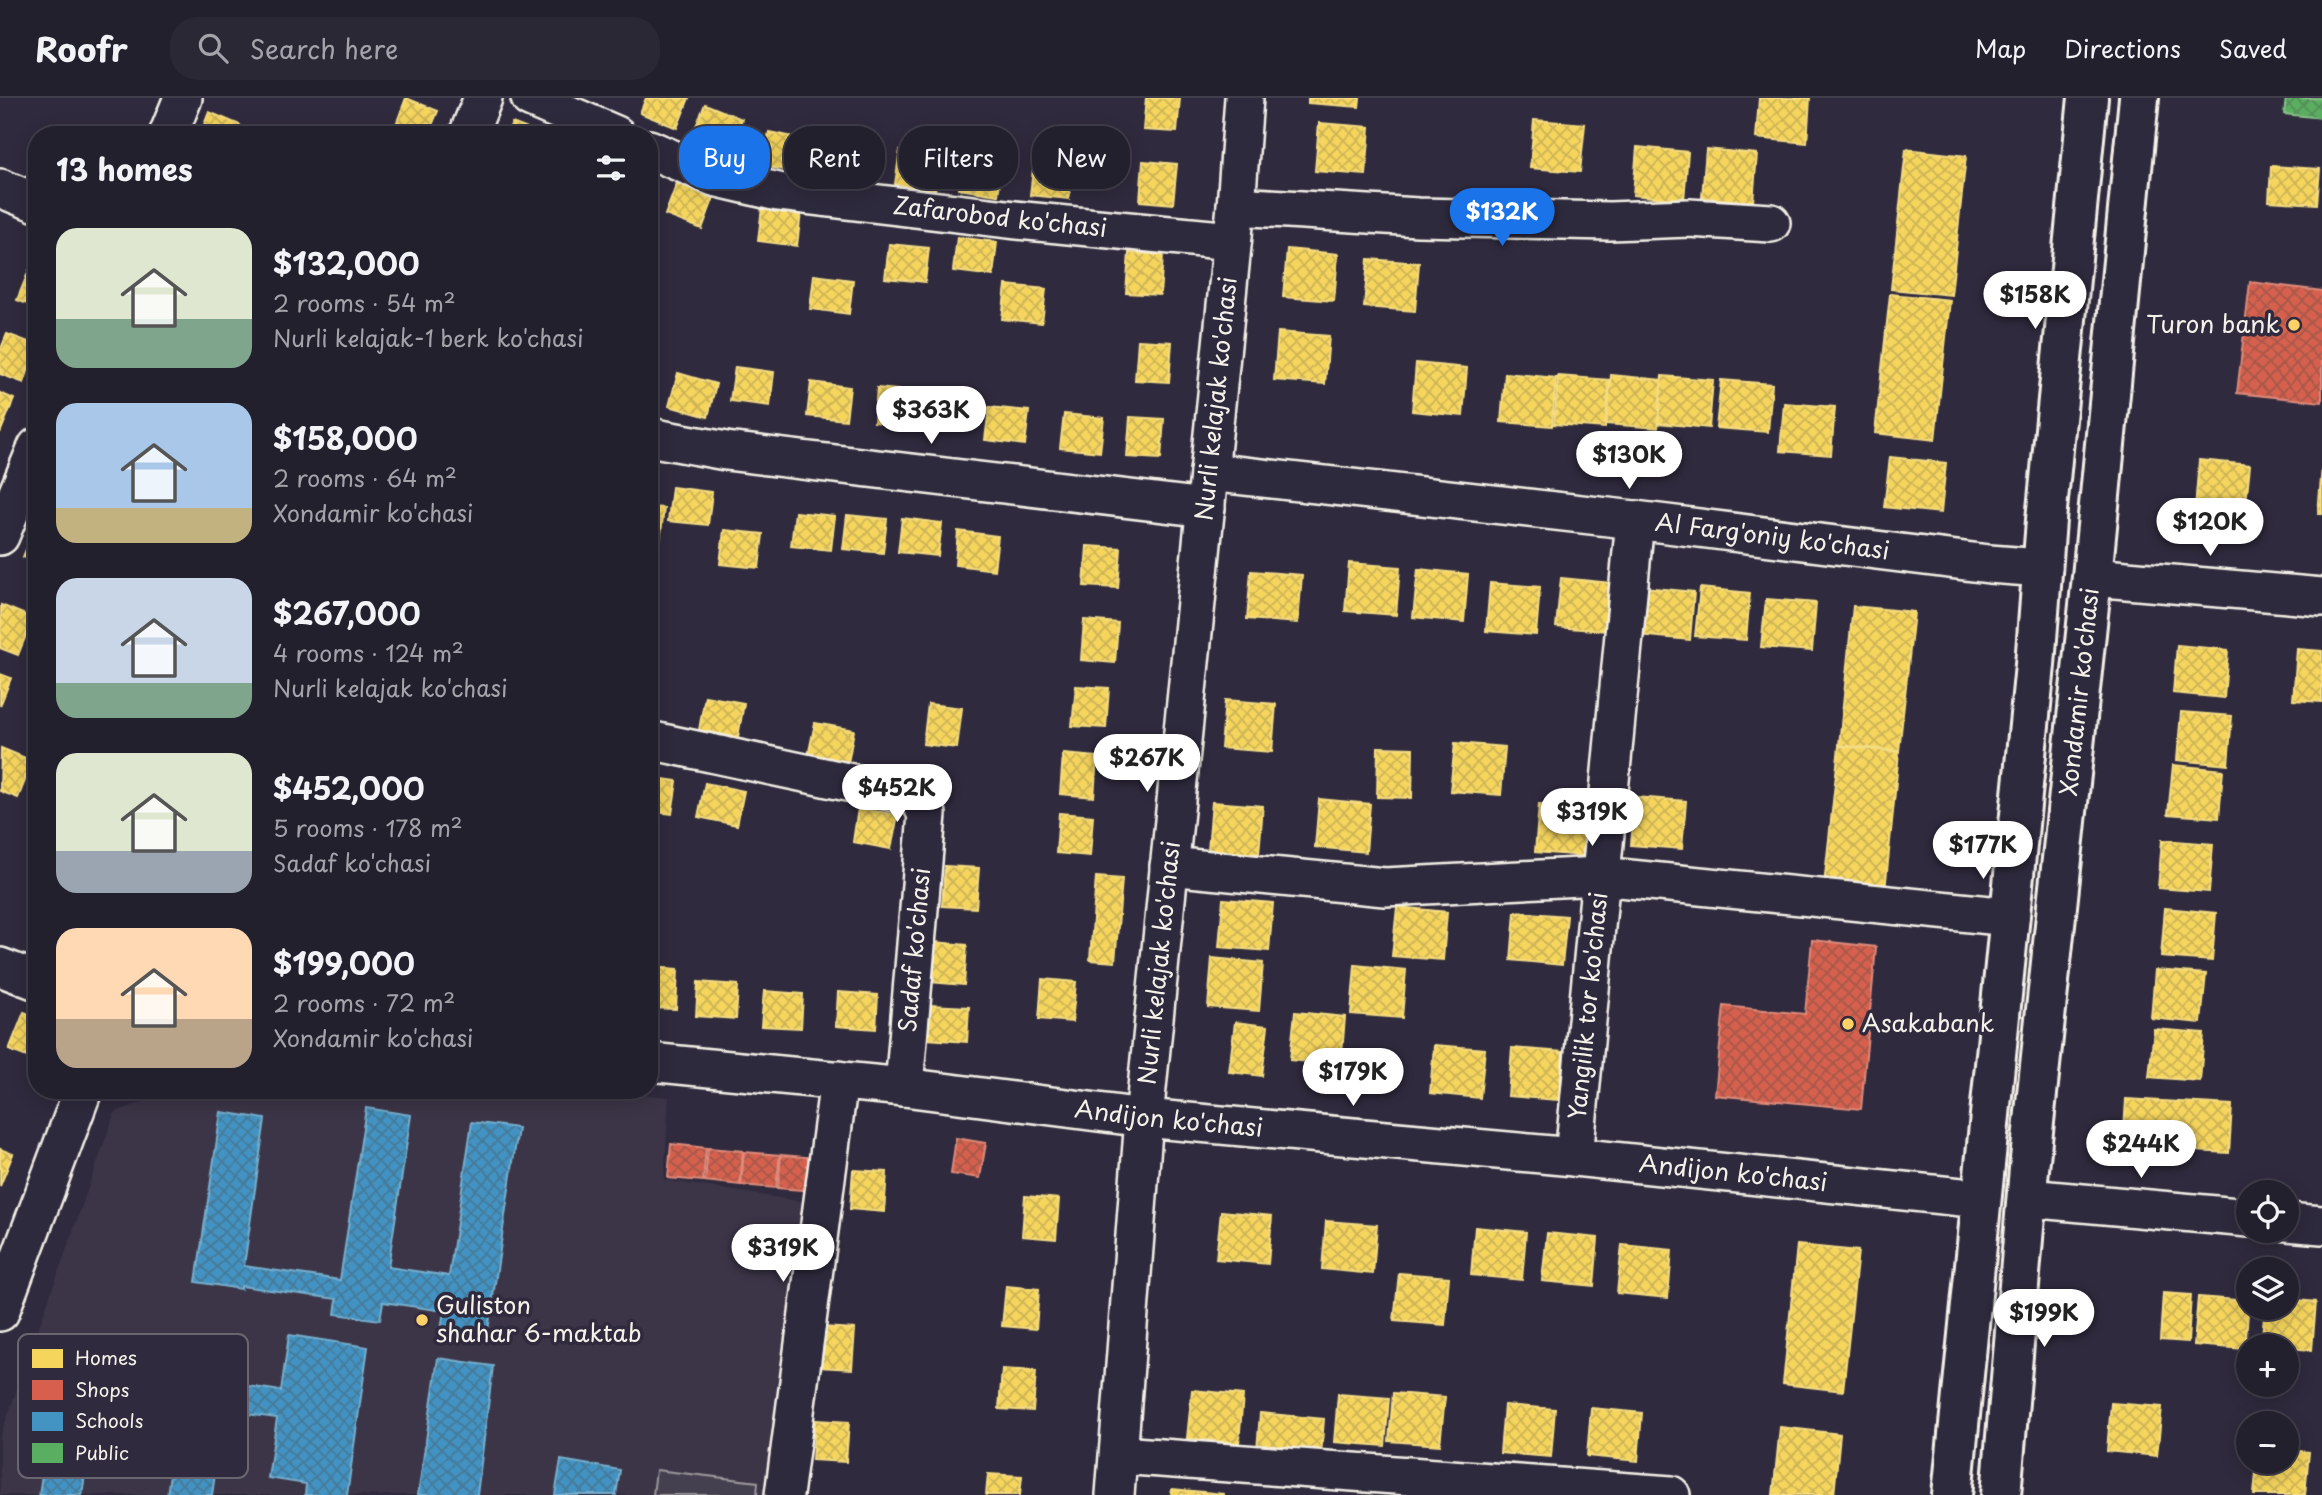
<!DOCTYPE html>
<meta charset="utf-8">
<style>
:root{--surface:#23202e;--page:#2b2836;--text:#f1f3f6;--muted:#a3a3aa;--line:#403e4a;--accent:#1a73e8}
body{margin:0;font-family:"Playpen Sans",sans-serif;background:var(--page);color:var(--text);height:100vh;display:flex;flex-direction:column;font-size:26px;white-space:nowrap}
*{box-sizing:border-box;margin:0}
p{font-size:23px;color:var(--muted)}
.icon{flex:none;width:38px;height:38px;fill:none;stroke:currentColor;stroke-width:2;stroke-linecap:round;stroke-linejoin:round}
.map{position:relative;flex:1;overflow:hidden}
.side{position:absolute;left:28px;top:28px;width:630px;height:973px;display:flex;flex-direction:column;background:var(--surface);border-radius:28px;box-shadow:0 4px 18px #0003,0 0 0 2px var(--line)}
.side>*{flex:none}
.top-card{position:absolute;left:679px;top:28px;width:665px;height:63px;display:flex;gap:14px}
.buttons{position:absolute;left:2236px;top:1082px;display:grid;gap:14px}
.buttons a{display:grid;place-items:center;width:63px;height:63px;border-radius:50%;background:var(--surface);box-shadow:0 4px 18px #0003,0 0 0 2px var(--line);font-size:35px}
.price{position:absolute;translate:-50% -60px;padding:0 16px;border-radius:24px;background:#fff;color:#222;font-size:23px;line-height:46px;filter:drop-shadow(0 2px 4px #0008)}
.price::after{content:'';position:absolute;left:50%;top:42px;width:21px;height:16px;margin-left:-10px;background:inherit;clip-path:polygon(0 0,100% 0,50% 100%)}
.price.selected{background:var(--accent);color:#fff}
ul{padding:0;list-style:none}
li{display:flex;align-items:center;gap:21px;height:175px;padding:0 28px}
li span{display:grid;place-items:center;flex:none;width:196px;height:140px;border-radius:21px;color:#555}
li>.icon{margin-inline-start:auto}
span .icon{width:84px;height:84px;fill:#fffc;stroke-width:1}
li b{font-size:30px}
h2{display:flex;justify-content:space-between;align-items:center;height:84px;padding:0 28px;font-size:30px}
.chip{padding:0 24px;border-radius:28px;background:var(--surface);box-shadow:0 4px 18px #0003,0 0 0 2px var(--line);font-size:24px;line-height:63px}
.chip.selected{background:var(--accent);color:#fff}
header{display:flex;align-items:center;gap:42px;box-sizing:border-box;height:98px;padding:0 35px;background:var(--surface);border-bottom:2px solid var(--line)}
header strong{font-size:33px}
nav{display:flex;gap:38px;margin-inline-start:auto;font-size:24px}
.search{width:490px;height:63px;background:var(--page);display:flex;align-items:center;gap:18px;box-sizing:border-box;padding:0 24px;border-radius:28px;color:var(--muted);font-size:26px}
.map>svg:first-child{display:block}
</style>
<header>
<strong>Roofr</strong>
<div class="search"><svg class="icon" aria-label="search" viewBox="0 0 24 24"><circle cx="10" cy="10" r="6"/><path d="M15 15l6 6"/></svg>Search here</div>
<nav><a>Map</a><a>Directions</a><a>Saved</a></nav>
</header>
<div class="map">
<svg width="2322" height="1397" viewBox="0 0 2322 1397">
<defs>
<pattern id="homes-cross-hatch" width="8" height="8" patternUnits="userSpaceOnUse" patternTransform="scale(1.75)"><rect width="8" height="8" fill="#f6d55c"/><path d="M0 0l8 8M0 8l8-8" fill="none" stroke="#cbb256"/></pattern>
<pattern id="shops-cross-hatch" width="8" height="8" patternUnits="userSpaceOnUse" patternTransform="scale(1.75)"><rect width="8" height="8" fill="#d6604d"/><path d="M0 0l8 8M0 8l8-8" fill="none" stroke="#a5584b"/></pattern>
<pattern id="schools-cross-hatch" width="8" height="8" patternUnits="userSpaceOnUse" patternTransform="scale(1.75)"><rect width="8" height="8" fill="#4393c3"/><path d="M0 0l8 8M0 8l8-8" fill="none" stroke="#457997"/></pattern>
<pattern id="public-cross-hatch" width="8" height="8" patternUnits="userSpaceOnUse" patternTransform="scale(1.75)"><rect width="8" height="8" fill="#5aae61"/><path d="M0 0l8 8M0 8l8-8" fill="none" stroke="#558f59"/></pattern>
</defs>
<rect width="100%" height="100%" fill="#2f2a3d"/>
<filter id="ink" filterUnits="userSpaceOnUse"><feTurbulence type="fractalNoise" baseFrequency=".0143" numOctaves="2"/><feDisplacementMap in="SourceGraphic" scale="14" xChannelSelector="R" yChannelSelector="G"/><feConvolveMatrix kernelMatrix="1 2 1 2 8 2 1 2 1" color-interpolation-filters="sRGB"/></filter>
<g filter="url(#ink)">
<path fill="#3b3647" d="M178 992H590L669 999 664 1082 819 1106 779 1397H0V1339L115 1014Z"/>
<path fill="#454050" stroke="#9c989c" stroke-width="2" d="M656 1372 758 1384 757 1397H653Z"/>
<g fill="url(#homes-cross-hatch)" stroke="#f5dd86" stroke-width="2">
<path d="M406 0 438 13 428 37H392Z"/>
<path d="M646 0H689L677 30 640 15Z"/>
<path d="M1146 0H1180L1177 34 1143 32Z"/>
<path d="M1308 0H1360L1359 9 1308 5Z"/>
<path d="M1759 0H1810L1807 45 1756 40Z"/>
<path d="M705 6 742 21 729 53 692 38Z"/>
<path d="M209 14 240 27 236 37H200Z"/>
<path d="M1534 22 1585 26 1580 74 1530 70Z"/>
<path d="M512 25 543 37H507Z"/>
<path d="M1319 25 1370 29 1366 77 1315 73Z"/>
<path d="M769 34 808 42 802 75 762 68Z"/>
<path d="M840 46 879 51 874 85 835 79Z"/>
<path d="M1637 49 1688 54 1684 102 1633 97Z"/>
<path d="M1706 51 1757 56 1753 104 1702 99Z"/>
<path d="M1906 51 1966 58 1951 197 1891 191Z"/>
<path d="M900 52 940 58 935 92 895 86Z"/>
<path d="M963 57 1003 63 998 97 958 91Z"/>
<path d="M1034 63 1073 68 1069 101 1030 97Z"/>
<path d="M1143 63 1177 66 1173 106 1140 103Z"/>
<path d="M2271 68 2320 71 2317 106 2269 103Z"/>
<path d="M677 85 714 99 702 131 665 117Z"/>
<path d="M762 109 801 114 797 148 758 143Z"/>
<path d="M957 139 997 144 993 178 953 173Z"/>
<path d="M889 146 929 150 925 184 885 180Z"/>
<path d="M1287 151 1338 156 1334 203 1283 199Z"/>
<path d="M1129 155 1163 157 1160 197 1126 195Z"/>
<path d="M1368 161 1419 165 1415 213 1364 209Z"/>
<path d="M32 165 37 167V210L17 202Z"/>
<path d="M814 177 853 182 849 216 810 211Z"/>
<path d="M1006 187 1046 191 1042 225 1002 221Z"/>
<path d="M1890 196 1950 202 1935 342 1875 335Z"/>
<path d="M1278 234 1329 238 1325 286 1274 282Z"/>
<path d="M7 236 37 247 24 285 0 276V253Z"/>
<path d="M1138 242 1172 244 1169 284 1135 282Z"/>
<path d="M649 263 655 264 649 286Z"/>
<path d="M1416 265 1467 270 1463 318 1412 313Z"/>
<path d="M735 269 774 274 770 308 730 303Z"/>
<path d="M678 275 716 286 708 319 669 308Z"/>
<path d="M1505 275 1556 280 1552 328 1501 324Z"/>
<path d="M1611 277 1662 282 1658 330 1606 326Z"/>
<path d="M1558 278 1610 282 1605 330 1554 326Z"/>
<path d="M1662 278 1713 282 1709 330 1658 325Z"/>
<path d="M1721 282 1772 286 1768 334 1716 330Z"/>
<path d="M811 284 850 289 846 322 807 318Z"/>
<path d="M877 290 917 294 913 328 874 324Z"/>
<path d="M0 295 14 301 0 335Z"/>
<path d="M1784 305 1835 309 1831 357 1780 353Z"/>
<path d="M989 309 1029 313 1025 347 985 342Z"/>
<path d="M1064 316 1104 320 1100 354 1060 350Z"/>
<path d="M1130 319 1164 321 1161 361 1127 359Z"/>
<path d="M1890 359 1946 365 1941 415 1884 409Z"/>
<path d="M2199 362 2250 367 2245 415 2195 410Z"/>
<path d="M2322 368V416H2318Z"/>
<path d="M672 389 712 394 708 427 668 423Z"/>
<path d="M649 409 664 410 660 444 649 443Z"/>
<path d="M795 414 835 418 831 452 791 448Z"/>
<path d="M847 417 887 421 883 455 843 451Z"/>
<path d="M902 420 942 425 938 458 898 454Z"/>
<path d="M37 425V464L23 459Z"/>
<path d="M724 432 763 436 759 470 720 466Z"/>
<path d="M958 433 998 438 994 472 955 467Z"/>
<path d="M1087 448 1121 450 1118 490 1084 488Z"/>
<path d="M1349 465 1400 469 1396 517 1345 513Z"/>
<path d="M1418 471 1468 476 1464 524 1413 519Z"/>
<path d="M1251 473 1302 477 1298 525 1247 521Z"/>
<path d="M1561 480 1611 485 1607 533 1556 529Z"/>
<path d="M1490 485 1540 489 1536 537 1486 533Z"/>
<path d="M1643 489 1694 494 1690 542 1638 537Z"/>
<path d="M1700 490 1750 495 1746 542 1695 538Z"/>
<path d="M1766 501 1816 505 1812 553 1761 549Z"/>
<path d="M1 507 33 520 18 557 0 550Z"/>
<path d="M1853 508 1914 514 1899 653 1839 647Z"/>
<path d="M1084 522 1118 525 1115 565 1081 562Z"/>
<path d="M2177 547 2228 552 2224 600 2173 595Z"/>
<path d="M2297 551 2322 553V604L2293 602Z"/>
<path d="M0 576 11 580 0 608Z"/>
<path d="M1076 588 1109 590 1106 630 1072 628Z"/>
<path d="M705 598 744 605 738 639 699 632Z"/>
<path d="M1225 602 1276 606 1272 654 1221 650Z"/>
<path d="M928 606 962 610 957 650 923 646Z"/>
<path d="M2181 614 2232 618 2228 667 2177 662Z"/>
<path d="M815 625 854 632 848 665 808 658Z"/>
<path d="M1455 645 1505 649 1501 697 1450 693Z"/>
<path d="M1839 648 1899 654 1885 793 1824 787Z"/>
<path d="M1378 649 1413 650 1412 700 1377 699Z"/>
<path d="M1 650 33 663 18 700 0 693Z"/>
<path d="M1063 656 1097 659 1094 699 1060 696Z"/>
<path d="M2173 667 2223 672 2219 720 2168 716Z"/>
<path d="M649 679 677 683 672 716 649 713Z"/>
<path d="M705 685 744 693 737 727 698 719Z"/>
<path d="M1635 699 1686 703 1682 751 1631 747Z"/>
<path d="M1319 701 1370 706 1366 754 1315 749Z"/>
<path d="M1212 704 1263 708 1259 756 1208 752Z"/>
<path d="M1539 706 1590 711 1586 758 1535 754Z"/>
<path d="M858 710 898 717 891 751 853 744Z"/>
<path d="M1059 715 1093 718 1090 758 1056 755Z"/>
<path d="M2162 742 2213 746 2209 794 2158 790Z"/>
<path d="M945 768 979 770 976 810 942 808Z"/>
<path d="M1096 779 1122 781 1115 864 1090 862Z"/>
<path d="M1223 801 1273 805 1269 853 1219 849Z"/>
<path d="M1397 809 1447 814 1443 862 1392 858Z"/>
<path d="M2165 810 2216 815 2212 863 2161 859Z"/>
<path d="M1515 814 1567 818 1562 867 1511 862Z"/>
<path d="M934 844 967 847 964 887 930 884Z"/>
<path d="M1212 860 1263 865 1259 913 1208 909Z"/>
<path d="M1355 867 1406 872 1402 920 1351 916Z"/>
<path d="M649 869 678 871 676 911 649 910Z"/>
<path d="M2155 872 2206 876 2201 925 2151 920Z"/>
<path d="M1042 881 1076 884 1072 924 1039 921Z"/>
<path d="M698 884 738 887 736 921 696 918Z"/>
<path d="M764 893 803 896 801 930 761 928Z"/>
<path d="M838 894 878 897 876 931 836 928Z"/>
<path d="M929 907 969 909 967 944 927 941Z"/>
<path d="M24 914 37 919V963L9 952Z"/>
<path d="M1295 914 1345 919 1341 967 1290 962Z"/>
<path d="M1235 924 1268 928 1262 978 1229 974Z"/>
<path d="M2154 931 2204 935 2200 983 2149 979Z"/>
<path d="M1434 947 1485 951 1480 1000 1430 995Z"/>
<path d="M1512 950 1563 954 1558 1002 1508 998Z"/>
<path d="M2126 1001 2232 1007 2229 1055 2123 1049Z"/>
<path d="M0 1051 13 1056 0 1088Z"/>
<path d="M853 1072 887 1074 884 1114 850 1111Z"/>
<path d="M1025 1098 1059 1101 1056 1141 1022 1138Z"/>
<path d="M1221 1113 1272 1118 1268 1166 1216 1161Z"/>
<path d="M1326 1123 1377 1127 1373 1176 1322 1171Z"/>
<path d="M1475 1129 1526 1134 1522 1182 1471 1177Z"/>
<path d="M1547 1135 1598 1140 1594 1188 1542 1183Z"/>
<path d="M1622 1147 1672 1152 1668 1200 1617 1195Z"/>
<path d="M1797 1147 1858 1153 1843 1293 1783 1286Z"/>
<path d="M1399 1175 1449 1179 1445 1227 1394 1223Z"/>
<path d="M1006 1188 1039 1191 1036 1231 1002 1228Z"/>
<path d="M2163 1195 2191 1197 2188 1244 2160 1242Z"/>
<path d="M2198 1199 2249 1203 2245 1251 2194 1247Z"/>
<path d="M2287 1201 2316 1204 2312 1252 2287 1250V1248L2261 1247 2265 1209H2287Z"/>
<path d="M821 1229 855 1231 852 1271 818 1269Z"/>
<path d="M1002 1271 1036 1273 1033 1313 999 1311Z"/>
<path d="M1192 1292 1243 1297 1239 1345 1187 1340Z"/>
<path d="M1393 1295 1445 1299 1440 1347 1389 1343Z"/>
<path d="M1338 1296 1389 1300 1385 1348 1334 1344Z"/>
<path d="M2111 1305 2162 1309 2157 1358 2107 1353Z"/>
<path d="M1504 1307 1555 1311 1551 1359 1500 1355Z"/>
<path d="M1591 1310 1642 1315 1638 1363 1587 1358Z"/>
<path d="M1260 1315 1324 1321 1321 1357 1257 1352Z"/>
<path d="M815 1322 849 1324 846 1364 812 1362Z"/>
<path d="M1780 1329 1840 1336 1834 1397H1773Z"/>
<path d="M2287 1352 2309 1354 2305 1397H2254L2257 1363H2287Z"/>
<path d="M988 1376 1022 1378 1020 1397H986Z"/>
<path d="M1172 1391 1223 1396V1397H1171Z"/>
</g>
<g fill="url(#shops-cross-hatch)" stroke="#df8c7c" stroke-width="2">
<path d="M2250 184 2322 193V304L2237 295Z"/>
<path d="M1812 842 1876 849 1861 1011 1715 997 1724 908 1805 916Z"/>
<path d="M956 1040 986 1045 980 1080 951 1076Z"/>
<path d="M671 1046 706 1050 703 1083 668 1080Z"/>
<path d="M708 1050 743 1053 740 1087 705 1083Z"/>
<path d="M744 1054 780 1057 776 1090 741 1087Z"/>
<path d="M781 1057 816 1060 813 1093 778 1090Z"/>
</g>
<g fill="url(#schools-cross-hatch)" stroke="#78afce" stroke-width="2">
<path d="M366 1010 411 1017 388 1169 449 1178 472 1024 518 1030 487 1239 441 1232 444 1213 383 1204 380 1222 335 1216 337 1201 241 1188V1191L196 1184 221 1014 265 1021 244 1168 340 1182Z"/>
<path d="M289 1237 368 1249 347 1397H305L306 1386 268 1380 277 1320 224 1313 212 1397H167L180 1306 97 1294 82 1397H39L61 1245 103 1251 101 1266 183 1278 185 1262 230 1269 227 1285 281 1293Z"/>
<path d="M438 1260 493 1268 477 1397H418Z"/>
<path d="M561 1362 620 1372 616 1397H555Z"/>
</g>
<path fill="url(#public-cross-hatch)" stroke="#88c28a" stroke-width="2" d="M2286 0H2322V20L2284 16Z"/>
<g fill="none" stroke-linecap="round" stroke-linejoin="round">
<g stroke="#f4f1e8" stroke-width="42">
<g id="minor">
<path d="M530 0 616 37"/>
<path d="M168 37 183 0"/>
<path d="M468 37 483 0"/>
<path id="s1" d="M649 51 714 79 778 94 1016 122 1232 143"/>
<path d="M0 90 37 105"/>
<path d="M1236 108 1418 119 1610 123 1689 120 1771 125"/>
<path d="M649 339 726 353 1206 410"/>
<path id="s2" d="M1209 374 1635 422 1989 466 2043 470"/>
<path d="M0 438 37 349"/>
<path d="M2092 479 2322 499"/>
<path d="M649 642 918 699 927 716 904 989"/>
<path d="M1169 768 1385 789 1600 778 2010 819"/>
<path d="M0 869 37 883"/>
<path id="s3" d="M649 964 904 989 1144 1020 1574 1059 1981 1101"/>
<path id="s4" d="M1574 1059 1635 422"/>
<path d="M2027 1100 2249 1120"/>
<path d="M2287 1124 2322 1127"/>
<path d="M0 1214 83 992"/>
<path d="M1119 1357 1671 1397"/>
<path d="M784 1397 839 982"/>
<path id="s5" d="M1115 1397 1144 1020 1236 108 1244 0"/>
</g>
</g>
<g stroke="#f4f1e8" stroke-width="44">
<g id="major">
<path d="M1952 1397 2035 567 2046 422 2088 0"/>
<path id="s6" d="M2001 1397 2029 1071 2092 479 2139 0"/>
</g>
</g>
<use href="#minor" stroke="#2f2a3d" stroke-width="37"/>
<use href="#major" stroke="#2f2a3d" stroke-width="38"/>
</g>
</g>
<g fill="#ffd166" stroke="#2f2a3d" stroke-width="2.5">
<circle cx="2294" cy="227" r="7"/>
<circle cx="1848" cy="926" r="7"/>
<circle cx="422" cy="1222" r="7"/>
</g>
<g text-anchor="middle" stroke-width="7" stroke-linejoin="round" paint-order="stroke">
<g font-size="24" fill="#f4f1e8" stroke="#2f2a3d">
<text dy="8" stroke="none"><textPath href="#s1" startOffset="360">Zafarobod ko'chasi</textPath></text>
<text dy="8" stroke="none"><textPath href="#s5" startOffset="1101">Nurli kelajak ko'chasi</textPath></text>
<text dy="8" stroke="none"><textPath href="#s2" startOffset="567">Al Farg'oniy ko'chasi</textPath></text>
<text dy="8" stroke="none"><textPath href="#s6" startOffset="807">Xondamir ko'chasi</textPath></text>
<text transform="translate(915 852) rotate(-85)" y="8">Sadaf ko'chasi</text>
<text dy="8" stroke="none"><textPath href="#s5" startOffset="534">Nurli kelajak ko'chasi</textPath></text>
<text dy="8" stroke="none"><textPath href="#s4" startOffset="152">Yangilik tor ko'chasi</textPath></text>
<text dy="8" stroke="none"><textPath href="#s3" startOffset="523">Andijon ko'chasi</textPath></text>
<text dy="8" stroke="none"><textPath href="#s3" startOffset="1090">Andijon ko'chasi</textPath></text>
</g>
<g font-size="24" fill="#f4f1e8" stroke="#2f2a3d" text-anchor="start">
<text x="2280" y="235" text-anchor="end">Turon bank</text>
<text x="1862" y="934">Asakabank</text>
<text x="436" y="1216">Guliston<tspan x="436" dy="28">shahar 6-maktab</tspan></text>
</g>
</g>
<rect x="18" y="1236" width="230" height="144" rx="10" fill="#2f2a3d" stroke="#6a6670" stroke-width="2"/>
<rect x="32" y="1251" width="31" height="19" fill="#f6d55c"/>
<rect x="32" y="1282" width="31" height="20" fill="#d6604d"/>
<rect x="32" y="1314" width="31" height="19" fill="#4393c3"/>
<rect x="32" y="1345" width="31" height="20" fill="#5aae61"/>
<g font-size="19" fill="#f4f1e8">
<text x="75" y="1267">Homes</text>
<text x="75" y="1299">Shops</text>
<text x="75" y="1330">Schools</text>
<text x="75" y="1362">Public</text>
</g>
</svg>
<div class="buttons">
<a><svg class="icon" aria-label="locate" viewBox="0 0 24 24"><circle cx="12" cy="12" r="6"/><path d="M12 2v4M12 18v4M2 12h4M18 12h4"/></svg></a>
<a><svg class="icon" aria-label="layers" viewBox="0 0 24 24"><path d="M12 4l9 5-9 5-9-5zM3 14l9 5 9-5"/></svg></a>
<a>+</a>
<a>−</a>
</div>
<b class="price selected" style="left:1502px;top:150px">$132K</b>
<b class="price" style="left:2035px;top:233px">$158K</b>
<b class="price" style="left:931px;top:348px">$363K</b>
<b class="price" style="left:1629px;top:393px">$130K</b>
<b class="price" style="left:2210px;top:460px">$120K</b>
<b class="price" style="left:1147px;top:696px">$267K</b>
<b class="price" style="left:897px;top:726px">$452K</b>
<b class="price" style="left:1592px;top:750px">$319K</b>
<b class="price" style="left:1983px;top:783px">$177K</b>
<b class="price" style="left:1353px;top:1010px">$179K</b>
<b class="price" style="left:2141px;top:1082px">$244K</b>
<b class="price" style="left:783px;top:1186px">$319K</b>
<b class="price" style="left:2044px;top:1251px">$199K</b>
<div class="top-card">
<a class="chip selected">Buy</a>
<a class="chip">Rent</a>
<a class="chip">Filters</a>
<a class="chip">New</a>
</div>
<section class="side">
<h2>13 homes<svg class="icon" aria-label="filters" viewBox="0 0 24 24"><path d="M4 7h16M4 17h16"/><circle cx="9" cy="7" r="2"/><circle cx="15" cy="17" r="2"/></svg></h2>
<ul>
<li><span style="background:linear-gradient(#dfe7d0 65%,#7fa58c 0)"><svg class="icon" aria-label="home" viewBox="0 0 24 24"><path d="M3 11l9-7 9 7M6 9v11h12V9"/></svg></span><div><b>$132,000</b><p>2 rooms · 54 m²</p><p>Nurli kelajak-1 berk ko'chasi</p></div></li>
<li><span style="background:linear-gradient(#a9c7e8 75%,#c2b280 0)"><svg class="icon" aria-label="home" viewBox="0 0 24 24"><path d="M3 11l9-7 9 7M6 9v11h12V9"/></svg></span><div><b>$158,000</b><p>2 rooms · 64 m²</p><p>Xondamir ko'chasi</p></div></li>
<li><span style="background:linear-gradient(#c9d6e8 75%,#7fa58c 0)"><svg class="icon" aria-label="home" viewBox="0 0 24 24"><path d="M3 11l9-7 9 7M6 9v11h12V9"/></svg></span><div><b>$267,000</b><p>4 rooms · 124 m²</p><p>Nurli kelajak ko'chasi</p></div></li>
<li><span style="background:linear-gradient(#dfe7d0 70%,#9aa5b1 0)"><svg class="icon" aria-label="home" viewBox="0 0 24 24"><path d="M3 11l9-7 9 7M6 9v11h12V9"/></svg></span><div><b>$452,000</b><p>5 rooms · 178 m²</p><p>Sadaf ko'chasi</p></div></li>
<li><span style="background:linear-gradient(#ffd9b3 65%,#b9a48a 0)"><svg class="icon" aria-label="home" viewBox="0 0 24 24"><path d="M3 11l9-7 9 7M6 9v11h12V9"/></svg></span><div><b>$199,000</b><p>2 rooms · 72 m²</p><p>Xondamir ko'chasi</p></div></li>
</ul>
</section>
</div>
